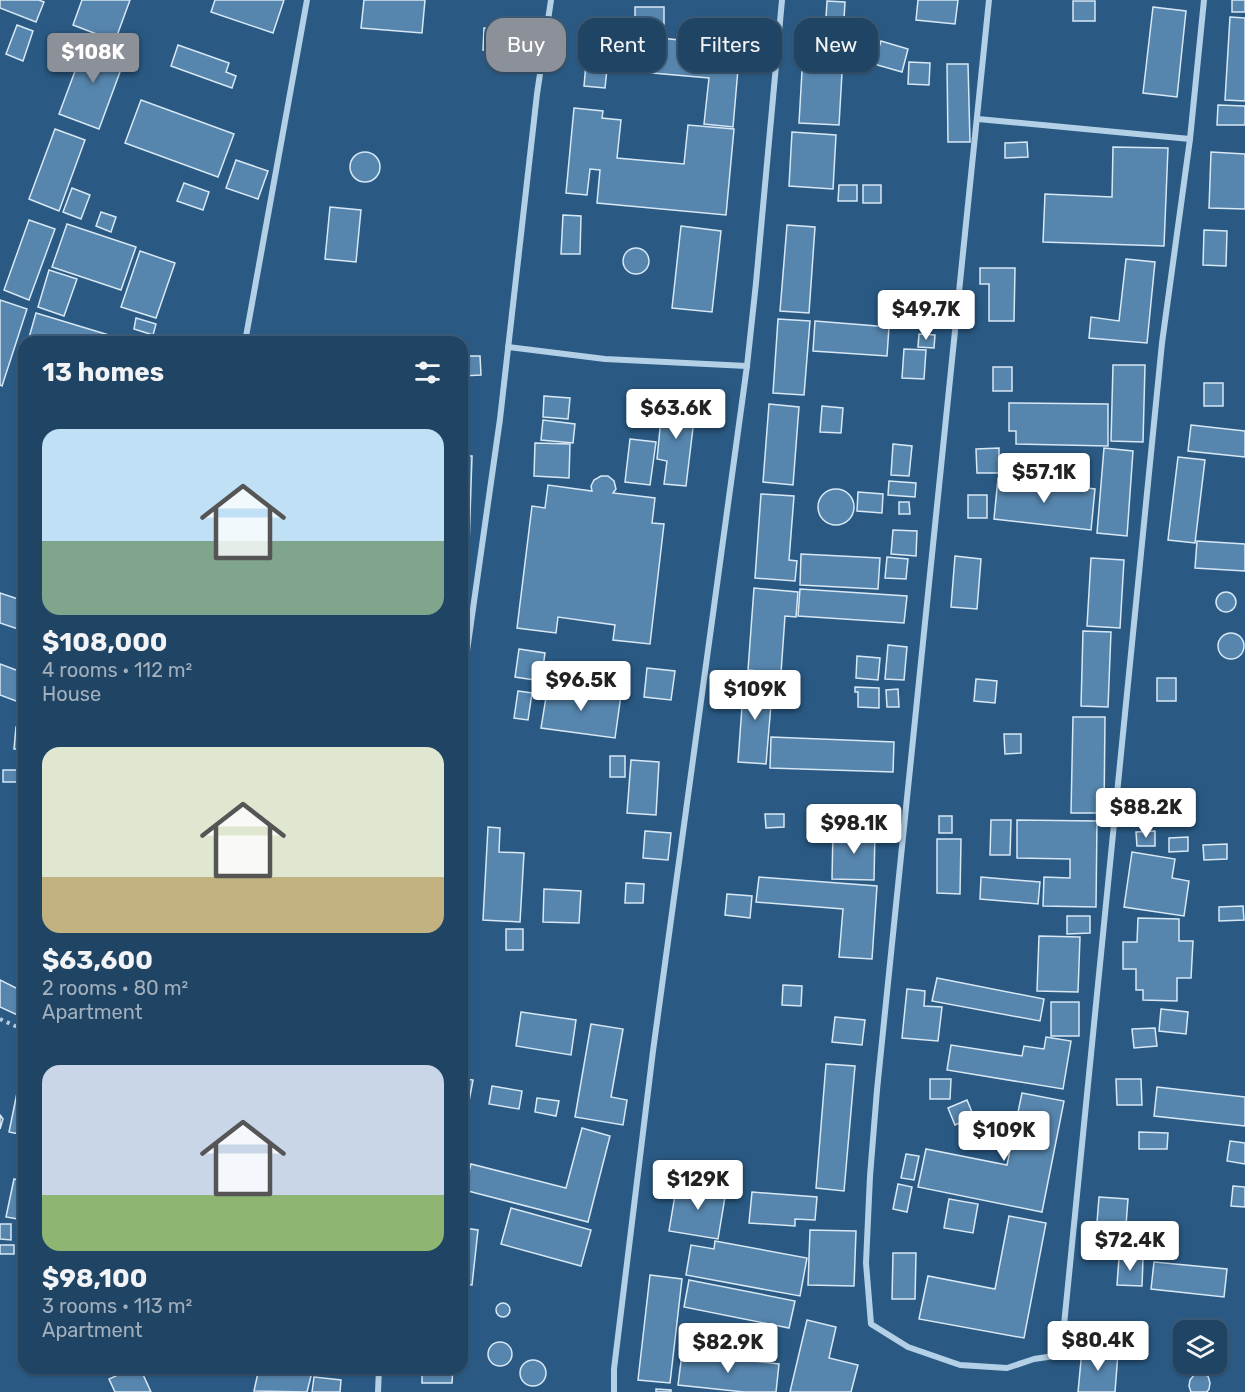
<!DOCTYPE html>
<meta charset="utf-8">
<style>
:root{--surface:#204463;--page:#284b69;--text:#f1f3f6;--muted:#a2b0be;--line:#3d5c78;--accent:#8c9099}
body{margin:0;font-family:Rubik,sans-serif;background:var(--page);color:var(--text);height:100vh;display:flex;flex-direction:column;font-size:22px;white-space:nowrap}
*{box-sizing:border-box;margin:0}
p{font-size:20px;color:var(--muted)}
.icon{flex:none;width:33px;height:33px;fill:none;stroke:currentColor;stroke-width:2;stroke-linecap:round;stroke-linejoin:round}
.map{position:relative;flex:1;overflow:hidden}
.sheet{position:absolute;left:18px;top:336px;width:450px;height:1038px;display:flex;flex-direction:column;background:var(--surface);border-radius:18px;box-shadow:0 2px 4px #0004,0 0 0 2px var(--line)}
.sheet>*{flex:none}
.top-card{position:absolute;left:486px;top:18px;width:570px;height:54px;display:flex;gap:12px}
.fabs{position:absolute;left:1173px;top:1320px;display:grid;gap:12px}
.fabs a{display:grid;place-items:center;width:54px;height:54px;border-radius:12px;background:var(--surface);box-shadow:0 2px 4px #0004,0 0 0 2px var(--line);font-size:30px}
.price{position:absolute;translate:-50% -51px;padding:0 14px;border-radius:6px;background:#fff;color:#222;font-size:20px;line-height:39px;filter:drop-shadow(0 2px 3px #0008)}
.price::after{content:'';position:absolute;left:50%;top:36px;width:18px;height:14px;margin-left:-9px;background:inherit;clip-path:polygon(0 0,100% 0,50% 100%)}
.price.on{background:var(--accent);color:#fff}
ul{padding:0;list-style:none}
li{display:grid;align-content:center;gap:12px;height:318px;padding:0 24px}
li span{display:grid;place-items:center;height:186px;border-radius:18px;color:#555}
li>.icon{margin-inline-start:auto}
span .icon{width:108px;height:108px;fill:#fffc;stroke-width:1}
li b{font-size:26px}
h2{display:flex;justify-content:space-between;align-items:center;height:72px;padding:0 24px;font-size:26px}
.pill{padding:0 21px;border-radius:18px;background:var(--surface);box-shadow:0 2px 4px #0004,0 0 0 2px var(--line);font-size:21px;line-height:54px}
.pill.on{background:var(--accent);color:#fff}
.map>svg:first-child{display:block}
</style>
<div class="map">
<svg width="1245" height="1392" viewBox="0 0 1245 1392">
<rect width="100%" height="100%" fill="#2a5a84"/>
<g fill="#5685ad" stroke="#d7e8f5" stroke-width="1.5">
<path d="M0 0H39L44 2 36 22 0 8Z"/>
<path d="M82 0H130L115 41 73 25Z"/>
<path d="M215 0H284L273 33 211 12Z"/>
<path d="M364 0H425L422 33 361 28Z"/>
<path d="M918 0H958L955 24 916 20Z"/>
<rect x="1232" y="0" width="13" height="12"/>
<path d="M827 1 845 2 844 19 826 18Z"/>
<rect x="1073" y="1" width="22" height="20"/>
<rect x="635" y="7" width="29" height="26"/>
<path d="M1153 7 1186 11 1177 97 1143 93Z"/>
<path d="M1230 17 1245 18V101L1225 100Z"/>
<path d="M17 25 33 31 23 61 6 54Z"/>
<path d="M484 28 509 29V51L483 50Z"/>
<path d="M589 31 740 46 733 127 704 124 709 78 607 69 605 88 584 86Z"/>
<path d="M806 31 861 36 858 69 802 64Z"/>
<path d="M87 39 127 53 99 129 59 114Z"/>
<path d="M881 41 908 49 902 72 874 64Z"/>
<path d="M178 45 229 63 226 72 236 76 232 88 171 66Z"/>
<path d="M909 62 930 63 929 85 908 84Z"/>
<path d="M947 64H968L970 142H948Z"/>
<path d="M802 71 842 73 839 125 799 123Z"/>
<path d="M141 100 234 134 218 177 125 143Z"/>
<path d="M1218 105 1245 106V125H1217Z"/>
<path d="M574 108 603 111 602 118 621 120 617 158 684 164 688 125 734 129 726 215 597 203 600 170 590 169 587 195 566 193Z"/>
<path d="M55 129 85 140 59 211 29 199Z"/>
<path d="M792 132 836 135 833 189 789 186Z"/>
<path d="M1027 142 1028 157 1005 158V143Z"/>
<path d="M1113 147 1168 148 1164 246 1043 242 1045 194 1112 197Z"/>
<path d="M1211 152 1245 154V209L1209 208Z"/>
<circle cx="365" cy="167" r="15"/>
<path d="M236 160 268 171 258 199 226 188Z"/>
<path d="M184 183 209 192 203 210 177 201Z"/>
<path d="M839 185H857V201H838Z"/>
<rect x="863" y="185" width="18" height="18"/>
<path d="M72 188 90 195 81 219 63 212Z"/>
<path d="M330 207 361 210 356 262 325 259Z"/>
<path d="M101 212 116 217 111 232 96 226Z"/>
<path d="M563 215 581 216 580 254H561Z"/>
<path d="M29 220 55 229 29 300 4 290Z"/>
<path d="M67 224 136 247 121 290 52 267Z"/>
<path d="M787 225 815 227 809 313 780 311Z"/>
<path d="M681 226 721 231 712 312 672 308Z"/>
<path d="M1204 230 1227 231 1226 266 1203 265Z"/>
<circle cx="636" cy="261" r="13"/>
<path d="M140 251 175 263 156 318 121 307Z"/>
<path d="M1126 259 1155 262 1147 343 1089 338 1091 317 1119 321Z"/>
<path d="M980 268H1015L1014 321H989V284H980Z"/>
<path d="M49 270 77 279 64 316 38 307Z"/>
<path d="M0 300 27 309 2 386 0 385Z"/>
<path d="M917 311 935 313 934 327 916 326Z"/>
<path d="M36 313 132 342 28 341Z"/>
<path d="M136 318 156 324 153 335 134 329Z"/>
<path d="M778 319 810 321 804 395 773 393Z"/>
<path d="M815 321 889 327 887 356 813 351Z"/>
<path d="M919 334 935 335 934 348 918 347Z"/>
<path d="M904 349 926 350 924 379 902 378Z"/>
<path d="M462 356H480L481 375 462 376Z"/>
<path d="M1113 365H1145L1143 442 1111 441Z"/>
<rect x="993" y="367" width="19" height="24"/>
<rect x="1204" y="383" width="19" height="23"/>
<path d="M544 396 570 398 568 419 543 417Z"/>
<path d="M663 399 696 403 686 486 664 484 667 461 657 459Z"/>
<path d="M1009 403 1108 404V446L1016 444V431H1009Z"/>
<path d="M769 404 799 407 793 485 763 482Z"/>
<path d="M822 406 843 408 841 433 820 432Z"/>
<path d="M543 420 575 424 573 443 541 440Z"/>
<path d="M1191 425 1245 431V457L1188 451Z"/>
<path d="M630 439 656 442 650 485 625 482Z"/>
<path d="M535 443 570 444 569 478 534 476Z"/>
<path d="M893 444 912 446 909 476 891 475Z"/>
<path d="M999 448V473H977L976 449Z"/>
<path d="M1104 448 1133 451 1127 536 1097 533Z"/>
<path d="M462 456H472L468 575H462Z"/>
<path d="M1178 457 1205 460 1195 543 1168 540Z"/>
<path d="M601 476H608L614 481 616 489 613 493 655 498 652 523 664 524 650 644 613 640 615 625 558 617 556 633 517 628 532 506 545 508 548 485 592 491 591 486 594 480Z"/>
<path d="M998 478 1095 489 1091 530 994 519Z"/>
<path d="M889 481 916 483 915 497 888 495Z"/>
<circle cx="836" cy="507" r="18"/>
<path d="M858 492 883 494 882 513 857 511Z"/>
<path d="M761 494 794 496 789 560 797 561 795 581 755 578Z"/>
<rect x="968" y="495" width="19" height="23"/>
<path d="M24 502V521L17 514V508Z"/>
<path d="M899 502H909L910 514H899Z"/>
<path d="M893 530 917 531 916 556 891 554Z"/>
<path d="M1197 541 1245 544V571L1195 568Z"/>
<path d="M801 554 880 558 878 589 800 585Z"/>
<path d="M955 556 981 559 977 609 951 607Z"/>
<path d="M887 557 908 559 906 579 885 578Z"/>
<path d="M1091 558 1124 560 1120 628 1087 626Z"/>
<path d="M754 588 798 592 796 617 785 616 781 673 748 670Z"/>
<path d="M800 589 907 596 904 623 798 616Z"/>
<circle cx="1226" cy="602" r="10"/>
<path d="M0 593 24 601V631L0 623Z"/>
<path d="M1083 631 1111 632 1108 707 1081 706Z"/>
<circle cx="1231" cy="646" r="13"/>
<path d="M888 645 907 647 904 680 885 679Z"/>
<path d="M519 649 545 653 541 681 515 677Z"/>
<path d="M857 656 880 658 878 680 856 678Z"/>
<path d="M0 664 24 673V704L0 695Z"/>
<path d="M647 668 675 671 671 700 644 697Z"/>
<rect x="1157" y="678" width="19" height="23"/>
<path d="M744 679 773 681 766 764 738 762Z"/>
<path d="M976 679 997 681 995 703 974 701Z"/>
<path d="M548 685 621 695 615 738 541 728Z"/>
<path d="M855 687 879 688V708L858 707V692H855Z"/>
<path d="M898 689 899 707H887L886 690Z"/>
<path d="M518 691 532 693 528 720 514 718Z"/>
<path d="M1073 717H1105L1104 813H1071Z"/>
<path d="M16 727H24V749H14Z"/>
<path d="M1004 734H1021V753L1005 754Z"/>
<path d="M771 737 894 742 893 772 770 768Z"/>
<rect x="610" y="756" width="15" height="21"/>
<path d="M631 760 659 762 656 815 627 813Z"/>
<rect x="21" y="762" width="3" height="19"/>
<rect x="3" y="770" width="14" height="12"/>
<path d="M765 814H784V827L766 828Z"/>
<rect x="939" y="816" width="13" height="17"/>
<path d="M991 820H1011L1010 855H990Z"/>
<path d="M1017 820 1097 821 1096 907 1043 906 1044 877 1070 878V859L1017 858Z"/>
<path d="M488 827 500 828 499 852 524 853 520 922 483 920Z"/>
<path d="M833 830 875 831 874 880 832 879Z"/>
<path d="M645 831 671 833 668 860 643 858Z"/>
<path d="M1155 831V846H1137L1136 832Z"/>
<path d="M1188 837V851L1169 852V838Z"/>
<path d="M937 839H961L960 894 937 893Z"/>
<path d="M1227 844V859L1204 860 1203 845Z"/>
<path d="M1132 852 1175 859 1172 878 1189 881 1184 916 1124 907Z"/>
<path d="M759 877 877 886 872 959 839 957 843 909 756 902Z"/>
<path d="M981 877 1040 882 1038 904 980 899Z"/>
<path d="M626 883 644 884 643 903H625Z"/>
<path d="M544 889 581 891 579 923 543 922Z"/>
<path d="M727 894 752 896 750 918 725 915Z"/>
<path d="M1243 906 1244 920 1219 921V907Z"/>
<path d="M1067 916H1090V933L1067 934Z"/>
<path d="M1138 918 1179 919V941H1193L1191 978H1177V1001L1143 1000V990H1136V969H1123V942H1137Z"/>
<rect x="506" y="929" width="17" height="21"/>
<path d="M1039 936 1080 937 1078 992 1037 991Z"/>
<path d="M937 978 1044 999 1040 1021 932 1001Z"/>
<path d="M0 980 24 992V1018L0 1007Z"/>
<path d="M783 985 802 986 801 1006 782 1005Z"/>
<path d="M907 989 925 991 924 1006 942 1007 938 1041 902 1038Z"/>
<rect x="1051" y="1002" width="28" height="34"/>
<path d="M1161 1009 1188 1012 1186 1034 1159 1031Z"/>
<path d="M521 1012 576 1020 571 1055 516 1046Z"/>
<path d="M835 1017 865 1020 862 1045 832 1042Z"/>
<path d="M591 1024 623 1029 611 1097 627 1100 623 1125 575 1117Z"/>
<path d="M1155 1028 1157 1046 1134 1048 1132 1029Z"/>
<path d="M1046 1037 1071 1041 1063 1089 947 1070 951 1045 1022 1056 1024 1046 1044 1049Z"/>
<path d="M826 1064 855 1066 844 1191 816 1188Z"/>
<path d="M462 1078 473 1080 466 1117H462Z"/>
<path d="M930 1079H951L950 1099H930Z"/>
<path d="M1116 1079H1141L1142 1105H1117Z"/>
<path d="M492 1086 522 1091 519 1109 489 1104Z"/>
<path d="M1157 1087 1245 1097V1126L1154 1116Z"/>
<path d="M17 1093 24 1095V1135L9 1132Z"/>
<path d="M1022 1093 1064 1101 1042 1212 918 1187 926 1149 1007 1165Z"/>
<path d="M537 1098 559 1101 556 1116 535 1112Z"/>
<path d="M967 1100 974 1117 955 1125 948 1108Z"/>
<path d="M0 1115 3 1119 0 1129Z"/>
<path d="M582 1128 610 1136 588 1222 464 1190 471 1164 566 1188Z"/>
<path d="M1139 1132 1168 1133 1167 1149H1139Z"/>
<path d="M1230 1141 1245 1143V1164L1227 1161Z"/>
<path d="M906 1154 919 1156 914 1180 901 1178Z"/>
<path d="M14 1179 24 1181V1220L6 1217Z"/>
<path d="M677 1183 726 1191 718 1239 669 1231Z"/>
<path d="M898 1184 912 1187 907 1212 893 1209Z"/>
<path d="M1233 1186 1245 1187V1207L1231 1206Z"/>
<path d="M752 1192 817 1197 815 1220 795 1219V1226L749 1223Z"/>
<path d="M1099 1197 1128 1199 1124 1251 1095 1248Z"/>
<path d="M949 1199 978 1204 973 1233 944 1228Z"/>
<path d="M511 1208 591 1230 581 1266 501 1244Z"/>
<path d="M462 1213 466 1214 464 1228 478 1230 472 1285 462 1284Z"/>
<path d="M1009 1216 1046 1223 1024 1338 919 1319 928 1276 995 1289Z"/>
<path d="M0 1224H11V1240L0 1239Z"/>
<path d="M810 1230 856 1231 854 1286 808 1285Z"/>
<path d="M715 1241 807 1258 800 1296 686 1275 691 1245 714 1249Z"/>
<rect x="0" y="1245" width="14" height="9"/>
<path d="M893 1253H916L915 1299H892Z"/>
<path d="M1119 1258 1143 1259 1142 1286 1117 1285Z"/>
<path d="M1154 1262 1227 1269 1224 1297 1151 1289Z"/>
<path d="M21 1275H24V1313H23Z"/>
<path d="M650 1275 682 1279 670 1383 638 1380Z"/>
<path d="M689 1280 795 1301 789 1328 684 1307Z"/>
<circle cx="503" cy="1310" r="7"/>
<path d="M807 1320 836 1327 829 1358 858 1365 851 1392H790Z"/>
<path d="M1082 1326 1100 1327 1098 1346 1081 1345Z"/>
<circle cx="500" cy="1354" r="12"/>
<path d="M1082 1350 1118 1353 1115 1392H1078Z"/>
<path d="M682 1353 779 1364 776 1392H744L678 1385Z"/>
<circle cx="533" cy="1373" r="13"/>
<path d="M133 1368H140L151 1392H115L109 1379Z"/>
<path d="M259 1368H313L307 1392 254 1391Z"/>
<path d="M422 1368H453L452 1383H422Z"/>
<path d="M1201 1374 1208 1376 1210 1383 1209 1389 1207 1392H1191L1189 1386 1190 1380 1194 1375Z"/>
<path d="M314 1377 341 1380 340 1392H312Z"/>
<path d="M656 1389 671 1390V1392H656Z"/>
</g>
<g fill="none" stroke-linecap="round" stroke-linejoin="round">
<path stroke="#b4d0e6" stroke-width="4" stroke-dasharray="3 4.5" stroke-linecap="butt" d="M0 1019 24 1030"/>
<g stroke="#b4d0e6" stroke-width="6">
<path d="M989 0 877 1090 870 1176 866 1263 871 1324 908 1347 960 1365 1007 1368 1034 1359 1061 1355 1162 343 1190 139 1204 0"/>
<path d="M978 119 1190 139"/>
<path d="M245 342 307 0"/>
<path d="M508 347 605 359 747 366"/>
<path d="M462 686 500 419 537 94 551 0"/>
<path d="M378 1392 379 1368"/>
<path d="M614 1392V1369L653 1051 747 366 756 283 782 0"/>
</g>
</g>
</svg>
<div class="fabs">
<a><svg class="icon" aria-label="layers" viewBox="0 0 24 24"><path d="M12 4l9 5-9 5-9-5zM3 14l9 5 9-5"/></svg></a>
</div>
<b class="price on" style="left:93px;top:84px">$108K</b>
<b class="price" style="left:926px;top:341px">$49.7K</b>
<b class="price" style="left:676px;top:440px">$63.6K</b>
<b class="price" style="left:1044px;top:504px">$57.1K</b>
<b class="price" style="left:581px;top:712px">$96.5K</b>
<b class="price" style="left:755px;top:721px">$109K</b>
<b class="price" style="left:1146px;top:839px">$88.2K</b>
<b class="price" style="left:854px;top:855px">$98.1K</b>
<b class="price" style="left:1004px;top:1162px">$109K</b>
<b class="price" style="left:698px;top:1211px">$129K</b>
<b class="price" style="left:1130px;top:1272px">$72.4K</b>
<b class="price" style="left:1098px;top:1372px">$80.4K</b>
<b class="price" style="left:728px;top:1374px">$82.9K</b>
<div class="top-card">
<a class="pill on">Buy</a>
<a class="pill">Rent</a>
<a class="pill">Filters</a>
<a class="pill">New</a>
</div>
<section class="sheet">
<h2>13 homes<svg class="icon" aria-label="filters" viewBox="0 0 24 24"><path d="M4 7h16M4 17h16"/><circle cx="9" cy="7" r="2"/><circle cx="15" cy="17" r="2"/></svg></h2>
<ul>
<li><span style="background:linear-gradient(#bfe0f5 60%,#7fa58c 0)"><svg class="icon" aria-label="home" viewBox="0 0 24 24"><path d="M3 11l9-7 9 7M6 9v11h12V9"/></svg></span><div><b>$108,000</b><p>4 rooms · 112 m²</p><p>House</p></div></li>
<li><span style="background:linear-gradient(#dfe7d0 70%,#c2b280 0)"><svg class="icon" aria-label="home" viewBox="0 0 24 24"><path d="M3 11l9-7 9 7M6 9v11h12V9"/></svg></span><div><b>$63,600</b><p>2 rooms · 80 m²</p><p>Apartment</p></div></li>
<li><span style="background:linear-gradient(#c9d6e8 70%,#8fb573 0)"><svg class="icon" aria-label="home" viewBox="0 0 24 24"><path d="M3 11l9-7 9 7M6 9v11h12V9"/></svg></span><div><b>$98,100</b><p>3 rooms · 113 m²</p><p>Apartment</p></div></li>
</ul>
</section>
</div>
